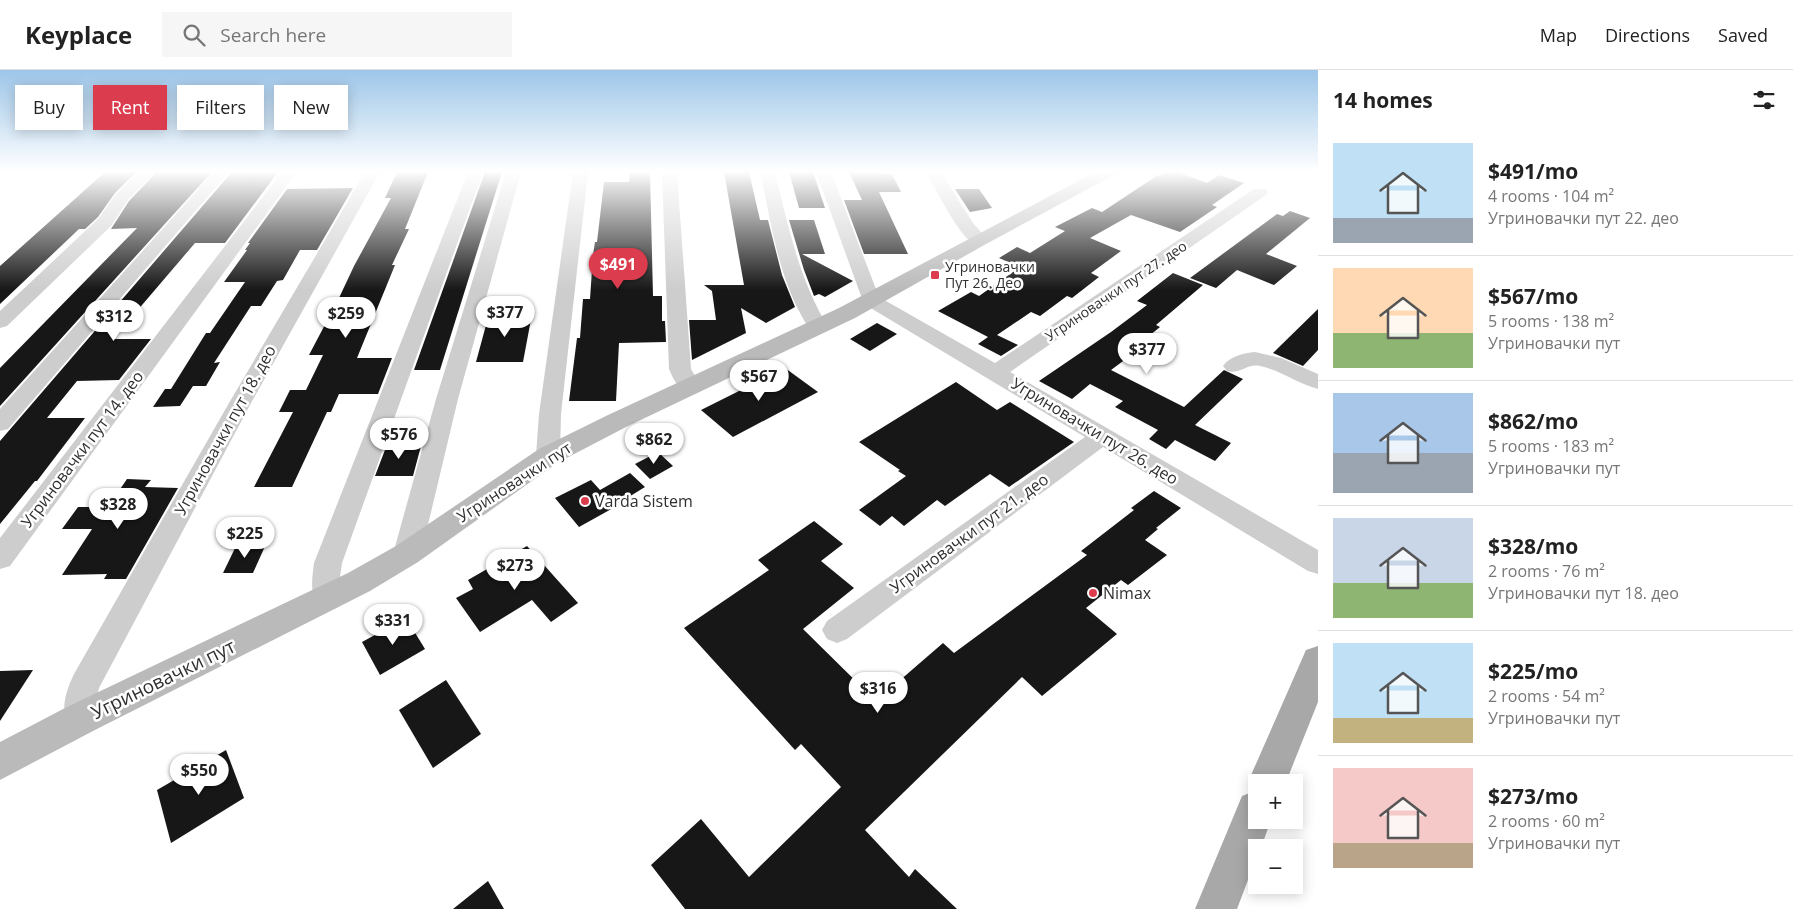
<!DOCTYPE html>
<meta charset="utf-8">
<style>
:root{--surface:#fff;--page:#f6f6f6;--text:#222;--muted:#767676;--line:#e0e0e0;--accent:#dc3d4e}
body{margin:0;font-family:"Open Sans",sans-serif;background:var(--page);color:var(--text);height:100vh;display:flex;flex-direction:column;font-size:19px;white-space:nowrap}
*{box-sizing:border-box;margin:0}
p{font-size:16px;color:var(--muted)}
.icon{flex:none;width:28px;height:28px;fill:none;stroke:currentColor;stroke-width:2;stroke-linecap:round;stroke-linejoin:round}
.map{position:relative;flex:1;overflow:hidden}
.side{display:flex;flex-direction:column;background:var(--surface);width:475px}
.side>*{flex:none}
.guide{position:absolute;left:15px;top:15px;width:475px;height:45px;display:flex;gap:10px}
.controls{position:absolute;left:1248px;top:704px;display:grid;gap:10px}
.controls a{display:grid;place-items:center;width:55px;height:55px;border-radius:0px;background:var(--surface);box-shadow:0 2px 12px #0003;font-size:25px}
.price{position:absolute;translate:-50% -42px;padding:0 11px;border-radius:18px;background:#fff;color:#222;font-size:16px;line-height:32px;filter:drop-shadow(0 1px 2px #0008)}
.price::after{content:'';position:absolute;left:50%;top:30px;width:15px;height:11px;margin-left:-8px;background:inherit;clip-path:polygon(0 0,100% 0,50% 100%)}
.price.selected{background:var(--accent);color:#fff}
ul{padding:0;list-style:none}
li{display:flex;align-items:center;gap:15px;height:125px;padding:0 15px}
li+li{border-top:1px solid var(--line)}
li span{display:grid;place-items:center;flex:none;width:140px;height:100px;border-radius:0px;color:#555}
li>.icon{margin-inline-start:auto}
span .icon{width:60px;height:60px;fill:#fffc;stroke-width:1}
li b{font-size:21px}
h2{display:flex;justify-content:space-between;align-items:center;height:60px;padding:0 15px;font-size:21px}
.chip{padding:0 18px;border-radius:0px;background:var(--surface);box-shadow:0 2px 12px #0003;font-size:18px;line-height:45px}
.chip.selected{background:var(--accent);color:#fff}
header{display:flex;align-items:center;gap:30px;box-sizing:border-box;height:70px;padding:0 25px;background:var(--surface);border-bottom:1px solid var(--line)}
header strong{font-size:24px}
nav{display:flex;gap:28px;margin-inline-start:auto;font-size:18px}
.search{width:350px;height:45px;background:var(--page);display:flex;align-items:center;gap:12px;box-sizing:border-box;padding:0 18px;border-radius:0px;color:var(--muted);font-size:19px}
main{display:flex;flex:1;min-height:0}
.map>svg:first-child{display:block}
</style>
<header>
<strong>Keyplace</strong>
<div class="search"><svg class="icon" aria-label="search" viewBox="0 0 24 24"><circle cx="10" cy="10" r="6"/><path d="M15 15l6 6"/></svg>Search here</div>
<nav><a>Map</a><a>Directions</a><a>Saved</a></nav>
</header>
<main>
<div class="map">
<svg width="1318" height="839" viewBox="0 0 1318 839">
<rect width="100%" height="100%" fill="#fff"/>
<g fill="#171717">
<path d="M105 102H136L115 123 98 147 85 159H79L0 234V196Z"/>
<path d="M157 102 211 103 0 336V298L137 158 111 159 129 131Z"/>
<path d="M278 102 225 173H195L113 269H151L119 310 77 311 47 348H85L37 411H35L0 454V371L231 103Z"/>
<path d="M397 102H428L405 159H409L392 195H395L357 288H392L378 324H339L331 342H327L292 417H254L293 342H279L290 320H306L323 285H309L339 228 354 196 391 128H385Z"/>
<path d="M485 102H502L440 300H414Z"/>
<path d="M630 102H650L653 226H662V251H665L666 272 619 273 616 331H569L577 268H580L583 229H590L593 185 595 172H597L604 112H629Z"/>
<path d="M724 102H749L760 150H768L782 205 795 237 766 253 741 238 746 263 692 290 689 250H716L712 221 704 215H744Z"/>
<path d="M789 102H813L825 138H799Z"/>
<path d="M849 102 892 104 901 122H879L908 184H864L844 130H862Z"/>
<path d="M1167 102H1178L1207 113 1219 105 1244 113 1212 135 1217 137 1180 162 1131 145 1090 168 1121 181 1091 203 1099 207 1072 228 1067 226 1040 246 1031 242 997 265 1018 275 1001 286 978 274 988 267 938 241 971 222 979 226 1020 197 999 188 1017 177 1030 183 1065 161 1055 157 1092 138 1102 142 1155 107Z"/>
<path d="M353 118 317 180H300L283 210 277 211 261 236H251L214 293 220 292 206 316H193L180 336 153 337 165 319H171L206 263H210L245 212H224L247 180H245L250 173H248L287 119Z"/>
<path d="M955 119H979L992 138 970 142Z"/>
<path d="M1290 141 1310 148 1266 184 1297 196 1274 215 1237 200 1216 218 1190 208 1277 144 1283 146Z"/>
<path d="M789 150H814L825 184H802L853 211 825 227 819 224 814 226 804 200Z"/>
<path d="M1173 203 1203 215 1156 255 1160 257 1138 275 1142 277 1111 300 1184 337 1224 300 1243 309 1195 355 1231 373 1215 391 1175 370 1166 379 1149 369 1158 360 1115 337 1123 331 1090 314 1072 329 1039 311 1111 262 1147 235 1137 231Z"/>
<path d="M1318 239V280L1303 296 1273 283Z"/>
<path d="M489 244H532L523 292H476Z"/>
<path d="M877 253 897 264 870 281 850 269Z"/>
<path d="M785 298 818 322 733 367 701 340Z"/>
<path d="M956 312 997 340 1010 332 1074 372 1009 417 990 404 945 436 937 430 904 456 892 446 880 456 859 440 906 406 898 401 900 400 859 372Z"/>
<path d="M388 372H402L401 376H421L413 406H375Z"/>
<path d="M658 382 673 396 650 409 635 394Z"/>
<path d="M630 403 645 417 614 436 615 437 579 457 555 428 591 410 600 420Z"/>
<path d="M127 409 151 410 145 417 178 418 126 509H104L107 504 62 505 92 459H62L78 437H108Z"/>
<path d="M1154 421 1181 438 1156 458 1158 459 1145 470 1167 485 1128 515 1121 510 1086 538 1117 564 1042 626 1022 607 865 760 909 807 915 799 957 839H685L651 795 701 749 749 807 841 717 801 674 795 680 684 558 769 500 758 490 814 451 843 474 821 491 854 518 803 559 876 631 943 573 954 583 1087 485 1081 481 1134 440 1131 438Z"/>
<path d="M237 474H266L253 503H223Z"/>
<path d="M527 476 578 533 551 552 532 530 480 562 456 528 473 519 468 510Z"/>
<path d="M406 548 425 579 380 605 362 572Z"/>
<path d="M33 600 0 651V601Z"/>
<path d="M446 610 481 664 433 698 399 640Z"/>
<path d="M226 680 244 728 171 773 157 720Z"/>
<path d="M488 811 504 839H453Z"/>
</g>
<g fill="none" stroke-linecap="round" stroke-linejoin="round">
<g fill="#cdcdcd" fill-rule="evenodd">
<path d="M139 102H155L128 130 111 156 7 256 0 258V241L99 148 116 124Z"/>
<path d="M214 102H229L8 359 0 361V339Z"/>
<path d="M282 102H297L10 496 0 499V468Z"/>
<path d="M365 102H380L251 333 99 618C95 632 97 646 91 660L80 664 69 660C60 640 65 623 74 604L229 333Z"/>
<path d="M468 102H483L342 493 339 514 341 529 337 538 327 541 317 538C310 522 312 509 314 493Z"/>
<path d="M506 102H521L458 329 421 484 417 492 407 495 397 492 393 484 436 329Z"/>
<path d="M573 102H588L561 344 560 386 556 392 548 395 540 392 536 386 539 344Z"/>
<path d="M662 102H677L691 299 701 316 698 321C681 325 675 313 669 299Z"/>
<path d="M760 102H775C788 156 799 209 828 257L825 261 818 263 811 261C779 215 772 156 760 102Z"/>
<path d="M816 102H831L879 227 995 293 1254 119H1266L1268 122 1266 125 1010 302 1318 480V504L1308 501 1103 377 847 569 837 573 827 569 822 560 827 551 1085 367 864 234Z"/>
<path d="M926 102H941L973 153 988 170 985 174C981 175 977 176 974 174 959 166 935 118 926 102Z"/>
<path d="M1255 282 1281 288 1318 304V319C1298 314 1280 300 1260 296 1246 293 1241 305 1227 301L1223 296C1230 286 1244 283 1255 282Z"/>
</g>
<path fill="#bababa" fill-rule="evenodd" d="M1095 102H1116L1114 105 986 174 855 248 626 357 557 393 418 492 370 521 93 661 0 710V672L67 637 348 503 396 476 539 379 608 345 839 238Z"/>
<path fill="#a8a8a8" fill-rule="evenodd" d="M1318 576V632L1286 712H1256V750H1271L1261 778H1256V789L1237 839H1195L1242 726 1252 722 1248 712 1306 580Z"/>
</g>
<linearGradient id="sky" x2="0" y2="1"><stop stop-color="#9dc6e9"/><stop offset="0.46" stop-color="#fff"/><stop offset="1" stop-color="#fff" stop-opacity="0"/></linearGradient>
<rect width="1318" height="220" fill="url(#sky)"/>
<g fill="#dc3d4e" stroke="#fff" stroke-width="2">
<rect x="930" y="200" width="10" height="10" rx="2.5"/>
<circle cx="585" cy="431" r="5"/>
<circle cx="1093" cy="523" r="5"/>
</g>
<g text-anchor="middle" stroke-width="5" stroke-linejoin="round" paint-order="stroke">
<g font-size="14" fill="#303030" stroke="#fff" text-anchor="start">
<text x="945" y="202">Угриновачки<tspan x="945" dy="16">Пут 26. Део</tspan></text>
</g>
<g font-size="14" fill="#303030" stroke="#fff">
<text transform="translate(1116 221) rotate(-34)" y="5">Угриновачки пут 27. део</text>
</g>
<g font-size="16" fill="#303030" stroke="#fff">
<text transform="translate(225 360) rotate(-61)" y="6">Угриновачки пут 18. део</text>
<text transform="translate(1095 361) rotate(31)" y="6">Угриновачки пут 26. део</text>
<text transform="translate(82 379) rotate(-53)" y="6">Угриновачки пут 14. део</text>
<text transform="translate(514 412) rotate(-33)" y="6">Угриновачки пут</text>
<text transform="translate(969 463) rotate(-36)" y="6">Угриновачки пут 21. део</text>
</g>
<g font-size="16" fill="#303030" stroke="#fff" text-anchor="start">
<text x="595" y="437">Varda Sistem</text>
<text x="1103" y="529">Nimax</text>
</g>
<g font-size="19" fill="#303030" stroke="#fff">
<text transform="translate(163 609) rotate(-26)" y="7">Угриновачки пут</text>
</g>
</g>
</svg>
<div class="controls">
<a>+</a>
<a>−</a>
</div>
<b class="price selected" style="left:618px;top:220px">$491</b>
<b class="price" style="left:505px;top:268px">$377</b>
<b class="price" style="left:346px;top:269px">$259</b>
<b class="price" style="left:114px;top:272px">$312</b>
<b class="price" style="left:1147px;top:305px">$377</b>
<b class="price" style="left:759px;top:332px">$567</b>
<b class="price" style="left:399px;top:390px">$576</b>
<b class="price" style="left:654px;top:395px">$862</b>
<b class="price" style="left:118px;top:460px">$328</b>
<b class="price" style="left:245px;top:489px">$225</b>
<b class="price" style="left:515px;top:521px">$273</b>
<b class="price" style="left:393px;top:576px">$331</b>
<b class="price" style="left:878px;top:644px">$316</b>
<b class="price" style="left:199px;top:726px">$550</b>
<div class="guide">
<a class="chip">Buy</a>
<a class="chip selected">Rent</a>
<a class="chip">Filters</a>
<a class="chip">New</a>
</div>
</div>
<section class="side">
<h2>14 homes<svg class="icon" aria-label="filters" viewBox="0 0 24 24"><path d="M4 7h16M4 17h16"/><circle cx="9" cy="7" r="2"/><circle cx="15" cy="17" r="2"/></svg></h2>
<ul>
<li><span style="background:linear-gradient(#bfe0f5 75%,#9aa5b1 0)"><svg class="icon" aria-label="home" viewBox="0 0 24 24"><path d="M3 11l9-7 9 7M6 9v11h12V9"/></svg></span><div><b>$491/mo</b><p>4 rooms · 104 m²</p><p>Угриновачки пут 22. део</p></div></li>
<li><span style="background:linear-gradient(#ffd9b3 65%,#8fb573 0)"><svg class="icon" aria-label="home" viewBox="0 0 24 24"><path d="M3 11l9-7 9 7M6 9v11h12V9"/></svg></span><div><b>$567/mo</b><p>5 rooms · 138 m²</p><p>Угриновачки пут</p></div></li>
<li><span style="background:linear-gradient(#a9c7e8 60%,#9aa5b1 0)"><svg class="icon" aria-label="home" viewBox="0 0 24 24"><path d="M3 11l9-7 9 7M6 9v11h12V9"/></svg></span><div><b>$862/mo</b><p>5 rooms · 183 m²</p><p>Угриновачки пут</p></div></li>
<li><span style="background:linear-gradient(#c9d6e8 65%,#8fb573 0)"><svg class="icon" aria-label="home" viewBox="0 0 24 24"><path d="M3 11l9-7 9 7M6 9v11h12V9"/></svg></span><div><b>$328/mo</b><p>2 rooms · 76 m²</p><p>Угриновачки пут 18. део</p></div></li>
<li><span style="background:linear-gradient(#bfe0f5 75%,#c2b280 0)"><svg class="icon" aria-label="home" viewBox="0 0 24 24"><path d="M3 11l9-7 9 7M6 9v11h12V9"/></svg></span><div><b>$225/mo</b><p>2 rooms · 54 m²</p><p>Угриновачки пут</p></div></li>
<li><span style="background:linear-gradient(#f6c9c9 75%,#b9a48a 0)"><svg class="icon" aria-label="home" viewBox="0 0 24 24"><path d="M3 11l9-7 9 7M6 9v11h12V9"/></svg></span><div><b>$273/mo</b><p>2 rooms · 60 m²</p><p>Угриновачки пут</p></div></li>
</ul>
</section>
</main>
